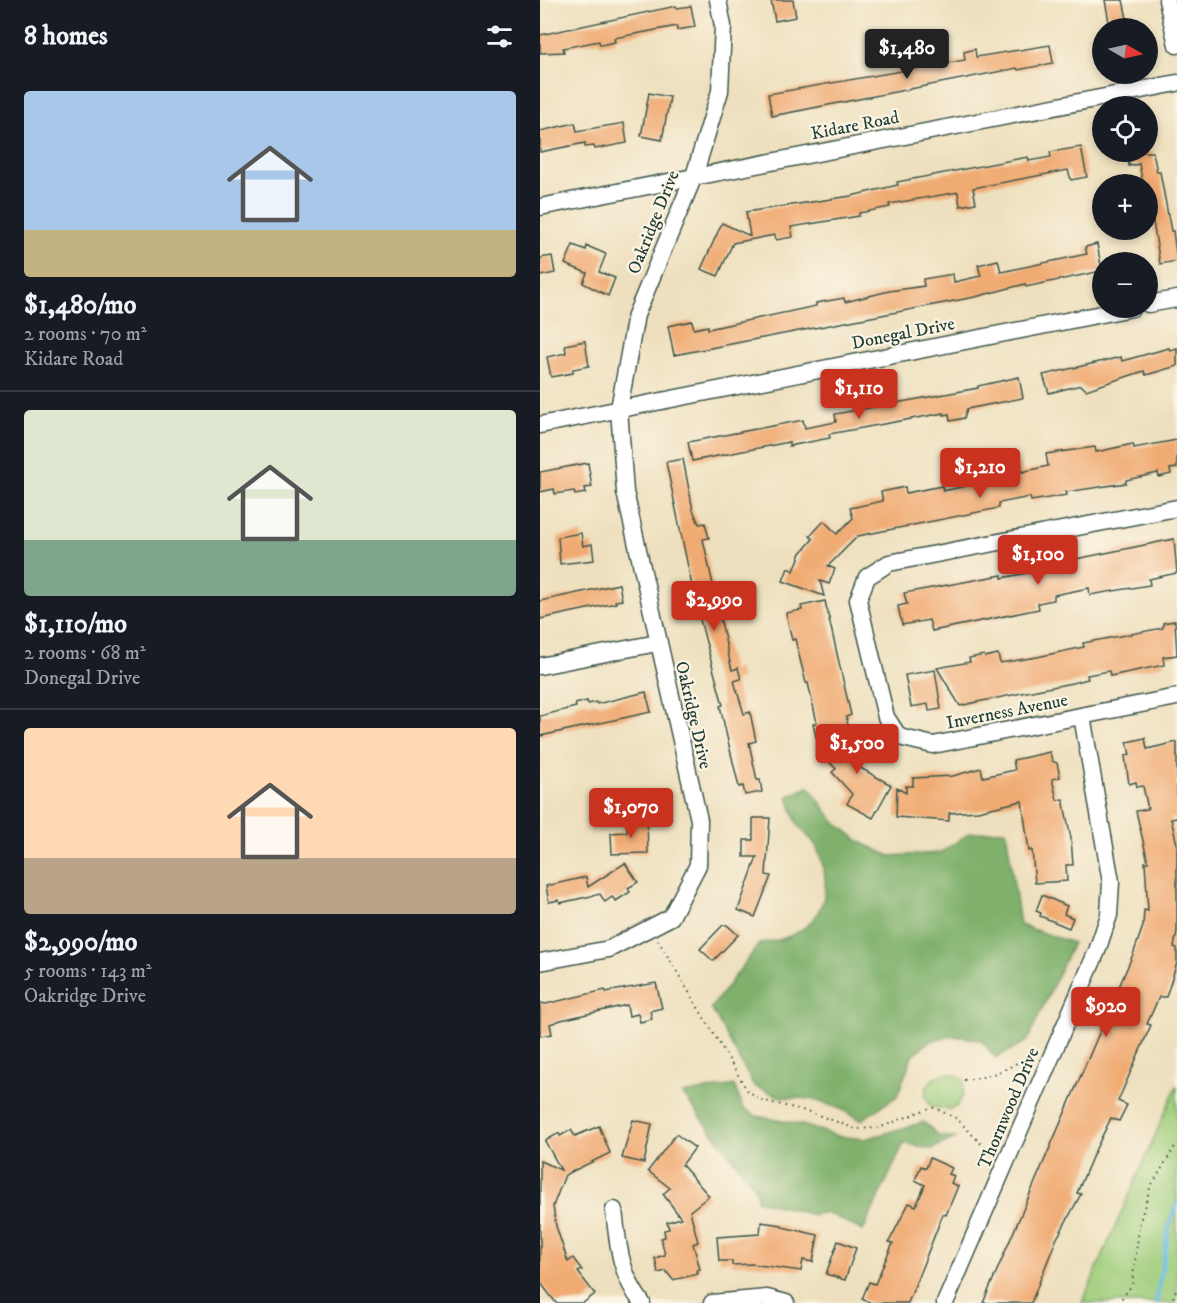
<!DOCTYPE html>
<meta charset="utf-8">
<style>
:root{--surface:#171b24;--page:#242831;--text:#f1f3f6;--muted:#9ea1a6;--line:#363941;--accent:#c8321e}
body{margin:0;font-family:"IM FELL DW Pica",serif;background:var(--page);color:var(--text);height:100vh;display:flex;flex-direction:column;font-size:22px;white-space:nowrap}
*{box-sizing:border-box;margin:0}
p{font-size:20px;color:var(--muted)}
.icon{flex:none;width:33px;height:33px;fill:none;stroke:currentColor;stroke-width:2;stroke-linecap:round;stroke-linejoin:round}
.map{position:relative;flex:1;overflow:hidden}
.side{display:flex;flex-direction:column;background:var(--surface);width:540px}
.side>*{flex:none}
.needle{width:39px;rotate:99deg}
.fabs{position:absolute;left:552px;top:18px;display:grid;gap:12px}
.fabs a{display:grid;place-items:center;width:66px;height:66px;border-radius:50%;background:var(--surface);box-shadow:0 3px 9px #0003;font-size:30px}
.price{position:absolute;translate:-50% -51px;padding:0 14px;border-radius:6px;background:var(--accent);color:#fff;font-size:20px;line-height:39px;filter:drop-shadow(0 2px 3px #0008)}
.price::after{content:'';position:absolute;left:50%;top:36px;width:18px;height:14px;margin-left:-9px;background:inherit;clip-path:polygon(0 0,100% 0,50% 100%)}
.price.selected{background:#222;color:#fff}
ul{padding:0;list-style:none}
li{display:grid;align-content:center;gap:12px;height:318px;padding:0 24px}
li+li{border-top:2px solid var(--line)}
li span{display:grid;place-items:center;height:186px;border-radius:6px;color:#555}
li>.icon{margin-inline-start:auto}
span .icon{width:108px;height:108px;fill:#fffc;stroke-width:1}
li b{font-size:26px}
h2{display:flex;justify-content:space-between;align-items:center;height:72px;padding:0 24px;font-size:26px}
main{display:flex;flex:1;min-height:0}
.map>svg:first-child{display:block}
</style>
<main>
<section class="side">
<h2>8 homes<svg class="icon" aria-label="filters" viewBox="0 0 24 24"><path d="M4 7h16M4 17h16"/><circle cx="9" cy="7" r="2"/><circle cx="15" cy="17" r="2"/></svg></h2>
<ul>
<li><span style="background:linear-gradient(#a9c7e8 75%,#c2b280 0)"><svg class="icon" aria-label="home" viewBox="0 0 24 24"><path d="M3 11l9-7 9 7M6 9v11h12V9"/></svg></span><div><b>$1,480/mo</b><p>2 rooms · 70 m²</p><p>Kidare Road</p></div></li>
<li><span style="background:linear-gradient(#dfe7d0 70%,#7fa58c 0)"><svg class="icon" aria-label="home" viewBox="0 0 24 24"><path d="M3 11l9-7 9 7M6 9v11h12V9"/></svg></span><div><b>$1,110/mo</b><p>2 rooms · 68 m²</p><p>Donegal Drive</p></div></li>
<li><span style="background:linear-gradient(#ffd9b3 70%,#b9a48a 0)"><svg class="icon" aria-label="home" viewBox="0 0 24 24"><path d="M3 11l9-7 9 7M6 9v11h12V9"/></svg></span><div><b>$2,990/mo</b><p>5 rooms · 143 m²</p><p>Oakridge Drive</p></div></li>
</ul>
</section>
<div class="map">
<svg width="637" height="1303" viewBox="0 0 637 1303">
<rect width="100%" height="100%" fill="#fcf5e5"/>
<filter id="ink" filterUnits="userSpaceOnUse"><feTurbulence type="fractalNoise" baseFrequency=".0167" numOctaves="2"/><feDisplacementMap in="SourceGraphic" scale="12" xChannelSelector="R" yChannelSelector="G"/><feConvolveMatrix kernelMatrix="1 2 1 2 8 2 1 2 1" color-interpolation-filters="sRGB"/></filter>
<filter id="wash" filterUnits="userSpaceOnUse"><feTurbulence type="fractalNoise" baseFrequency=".008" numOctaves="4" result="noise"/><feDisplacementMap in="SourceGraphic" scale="24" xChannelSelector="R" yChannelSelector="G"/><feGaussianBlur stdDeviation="1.35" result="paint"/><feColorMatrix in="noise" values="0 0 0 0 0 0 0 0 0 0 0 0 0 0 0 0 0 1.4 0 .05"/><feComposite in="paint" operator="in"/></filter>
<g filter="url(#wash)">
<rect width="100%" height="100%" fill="#eee0be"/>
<g fill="#9fce7c" stroke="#5f8658" stroke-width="1.5">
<path d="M405 1073 417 1075 424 1080 423 1096 416 1107 408 1109 392 1107 385 1096C387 1082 392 1078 405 1073Z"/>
<path d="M637 1085V1303H542Z"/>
</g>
<g fill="#7fb16c" stroke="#4f7750" stroke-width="1.5">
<path d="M269 787 293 820 320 842 350 856 400 853 430 833 466 830 480 925 533 943 487 1041 456 1058 441 1040 414 1036 389 1041 372 1057 357 1096 321 1120 301 1109 272 1099 241 1097 214 1086 171 1008 220 943C275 938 299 900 277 848 273 839 262 832 257 823 253 815 251 805 248 796Z"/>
<path d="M194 1085 203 1108 216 1116 259 1124 298 1136 325 1139 384 1122 399 1136 416 1138 391 1149 364 1143 323 1231 286 1212 273 1215 217 1200 216 1189 143 1094Z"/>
</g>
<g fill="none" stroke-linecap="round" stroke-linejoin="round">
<path stroke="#6bbbe6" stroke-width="4.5" d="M616 1303 629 1226 637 1204"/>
</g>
<g id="blocks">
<g fill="#f0ab73">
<path d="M231 0H253L256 17 235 21Z"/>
<path d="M565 0H583L589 28H570Z"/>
<path d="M136 6 137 8 151 6 155 27 137 30V26L74 38 75 42 60 45 59 41 23 48 24 52 0 53V35Z"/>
<path d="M510 45 513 63 478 70 477 68 232 116 228 94 425 60 424 52 435 49 436 57Z"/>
<path d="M109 93 130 97 122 140 101 136Z"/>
<path d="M35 123 37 131 84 123 87 143 55 149 54 146 45 147V143L0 152V131Z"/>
<path d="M541 147 547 177 531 180 528 170 433 188 436 203 420 206 418 192 349 204 350 207 319 213V216L251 227 253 237 236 240 235 235 193 243 178 276 161 269 182 223 210 236 206 212 311 196 358 185 357 182 488 157 489 161 511 157 510 152Z"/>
<path d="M587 152H613L617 172H620L631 231H633L637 261 620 264 613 222H610L608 210V184H603L599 164 589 166Z"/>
<path d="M557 244 562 271 486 287 485 284 435 297 134 355 128 326 152 321 154 329 168 326V329L276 306V303L304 298 305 302 349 291 384 286 383 279 413 274 414 282 441 276 438 265 458 260 461 272 547 254 545 247Z"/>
<path d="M33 245 46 250 47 246 66 254 59 272 75 278 68 296 43 283 47 273 25 264Z"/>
<path d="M12 256 15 273 0 276V258Z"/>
<path d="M45 341 49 366 33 369V373L11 377 7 357 26 353 25 345Z"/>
<path d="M629 348 630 350 637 348V366L606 375 604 371 546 390 541 385 509 393 503 375 581 357 582 361Z"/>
<path d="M479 377 483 398 427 409 424 418 410 421 409 414 404 415V413L289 434 290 438 249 446V442L152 461 148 442 263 420 265 428 296 422 295 414 438 388V386Z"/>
<path d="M637 440V468L630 469 631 474 619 477 618 473 586 480V483L526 492 527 495 491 501 490 497 459 503V508L318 536 288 566 295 569 289 584 280 581 284 596 243 581 248 568 254 571 261 553 273 539 270 536 284 521 297 534 313 518 310 508 343 501 341 492 365 487 366 493 402 486 403 491 441 483 440 476 455 474 453 467 481 464 482 472 508 466 506 454 555 447 556 452 593 444 594 448Z"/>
<path d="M143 459 153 510 159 524 165 523 169 538 163 539 189 658 192 670 198 668 201 679 194 681 204 714 210 712 216 741 209 743 217 780H220L222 792 205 795 203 786 199 787 187 737 180 706 183 705 156 605 126 462Z"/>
<path d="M48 463 52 487 45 488 46 493 35 495 34 491 15 494 14 489 0 492V472Z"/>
<path d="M41 533 43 546 52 544 54 560 20 564 18 537Z"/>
<path d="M634 539 637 573 609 579 610 585 550 595 549 588 514 595V600L498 603 499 609 392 631 389 620 362 625 358 606 367 604 364 593 462 575V578L493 572 492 568Z"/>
<path d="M79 584 82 600 75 601 76 603 0 619V601Z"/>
<path d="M285 601 311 715 306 717 309 729 276 737 273 724 277 723 268 683H266L255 639 252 640 246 613 262 610 261 606Z"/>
<path d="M635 621 637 655 623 657 624 665 570 676 569 671 547 675 548 679 532 683 437 702 420 706 397 668 430 662 429 658 444 655 445 657 458 654 460 663 497 657 544 647 543 643 623 628V623Z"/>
<path d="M395 670 401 709 389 711 388 704 371 707 365 675Z"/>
<path d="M106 692 111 712 0 736V716L36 707 35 704 47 701 48 704 56 702 57 704Z"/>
<path d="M308 731 330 754 317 766 351 785 333 818 307 804 312 794 292 772 296 769 283 755Z"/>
<path d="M605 738 607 749 637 742V818L631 819 637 844V932L634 947 637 948V963L626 997H619L607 1024 611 1025 578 1101 587 1105 579 1121 571 1118 553 1155 537 1193 541 1194 516 1240 491 1303H443L594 952 603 926 604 910 608 911 605 862H608L596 811 608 809 603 786 597 787 596 782 589 784 585 756 590 755 587 742Z"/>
<path d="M510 752 512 761 517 763 520 777 512 779 517 800 523 799 531 838 533 865H526L527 881 495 883 492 850 489 851 482 801 438 811 409 813V821L356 817 357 788 366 793V786H373V778L413 776 441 768 443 777 475 770 473 760Z"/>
<path d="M213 818H230L226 875 231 876 215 917 198 910 217 857H204V840H213Z"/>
<path d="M107 821 108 853 72 854 71 833 87 832V822Z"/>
<path d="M85 863 98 882 88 888 90 892 76 901 72 897 65 902 60 894 20 903 19 900 9 902 6 886 46 877 48 887Z"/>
<path d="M502 895 527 906 524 914 533 918 529 928 500 916 501 913 496 911Z"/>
<path d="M183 925H187L198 935 173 961 160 949Z"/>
<path d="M116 983 122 1008 110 1011 112 1019 100 1022 98 1014 89 1016 87 1005 21 1020 10 1024 12 1034 0 1036V1003L6 1004 65 990 66 992Z"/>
<path d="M93 1120 112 1124 104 1163 82 1158Z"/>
<path d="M59 1126 70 1153 25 1175 13 1206 16 1226 28 1262 33 1258 42 1270 38 1272 55 1294 43 1303H16L0 1282V1161L21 1170 5 1141 19 1133 20 1136 31 1130 35 1136Z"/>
<path d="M136 1134 155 1148 142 1165 169 1196 150 1211 158 1242 153 1244 160 1269 157 1270 158 1274 133 1280 126 1271 118 1273 115 1258 125 1255 121 1238 125 1237 124 1230 129 1229 127 1222 141 1218 123 1194 130 1188 108 1171Z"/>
<path d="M390 1158 412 1168 409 1174 414 1176 411 1183 418 1186 406 1215 403 1214 368 1303H331L322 1299 329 1282 335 1284 353 1243 349 1242 369 1203 376 1206 385 1185 375 1180 381 1166 386 1168Z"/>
<path d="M221 1222 242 1225V1227L278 1235 273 1262 263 1260 261 1271 212 1264 192 1265V1261H179L177 1237 220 1234Z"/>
<path d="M298 1241 316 1248 305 1280 286 1274Z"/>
</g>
</g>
</g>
<g filter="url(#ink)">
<use href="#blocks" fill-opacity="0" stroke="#3e5549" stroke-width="1.5"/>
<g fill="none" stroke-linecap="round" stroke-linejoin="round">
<g stroke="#3e5549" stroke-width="19">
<g id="street">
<path d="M627 0 637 45"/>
<path d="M0 207 637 83"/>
<path d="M608 304 637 299"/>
<path d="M0 425 592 308"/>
<path d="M637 508 349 563 327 577 318 600 346 717 359 737 393 745 637 697"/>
<path d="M0 666 117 643"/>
<path d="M0 962 69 949 131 917 158 865 159 820 85 492 79 409 96 315 154 176 180 91 183 26 178 0"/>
<path d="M74 1210C78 1245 80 1274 102 1303"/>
<path d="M172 1303 227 1298 246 1303"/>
<path d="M405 1303 557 951 569 915 571 882 542 716"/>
</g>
</g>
<g stroke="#3e5549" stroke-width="2" stroke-dasharray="1.5 4.5" stroke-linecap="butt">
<path d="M118 940 207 1090 221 1100 270 1112 316 1129 339 1128 392 1107 416 1118 451 1154"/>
<path d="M424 1080C452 1077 474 1068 495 1049"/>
<path d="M578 1303 592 1285 600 1221 610 1188 637 1143"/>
<path d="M631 1303 637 1288"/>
</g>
<use href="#street" stroke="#fff" stroke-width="16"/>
</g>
</g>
<g text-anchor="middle" stroke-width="4.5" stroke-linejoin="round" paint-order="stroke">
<g font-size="18" fill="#1f3d34" stroke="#fcf5e5">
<text transform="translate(315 125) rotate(-11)" y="6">Kidare Road</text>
<text transform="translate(113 222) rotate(-68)" y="6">Oakridge Drive</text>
<text transform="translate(363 333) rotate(-11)" y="6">Donegal Drive</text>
<text transform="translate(467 711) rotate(-11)" y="6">Inverness Avenue</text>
<text transform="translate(154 715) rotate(77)" y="6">Oakridge Drive</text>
<text transform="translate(468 1108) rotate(-67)" y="6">Thornwood Drive</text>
</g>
</g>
</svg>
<div class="fabs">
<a><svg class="needle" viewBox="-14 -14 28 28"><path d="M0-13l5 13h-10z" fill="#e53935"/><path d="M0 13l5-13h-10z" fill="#9ea1a6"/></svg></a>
<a><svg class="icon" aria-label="locate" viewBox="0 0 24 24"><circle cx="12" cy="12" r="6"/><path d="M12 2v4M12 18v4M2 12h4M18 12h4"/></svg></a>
<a>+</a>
<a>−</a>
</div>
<b class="price selected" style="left:367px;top:80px">$1,480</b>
<b class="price" style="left:319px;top:420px">$1,110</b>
<b class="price" style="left:440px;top:499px">$1,210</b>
<b class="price" style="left:498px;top:586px">$1,100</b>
<b class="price" style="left:174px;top:632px">$2,990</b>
<b class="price" style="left:317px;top:775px">$1,500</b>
<b class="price" style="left:91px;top:839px">$1,070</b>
<b class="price" style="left:566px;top:1038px">$920</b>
</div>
</main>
